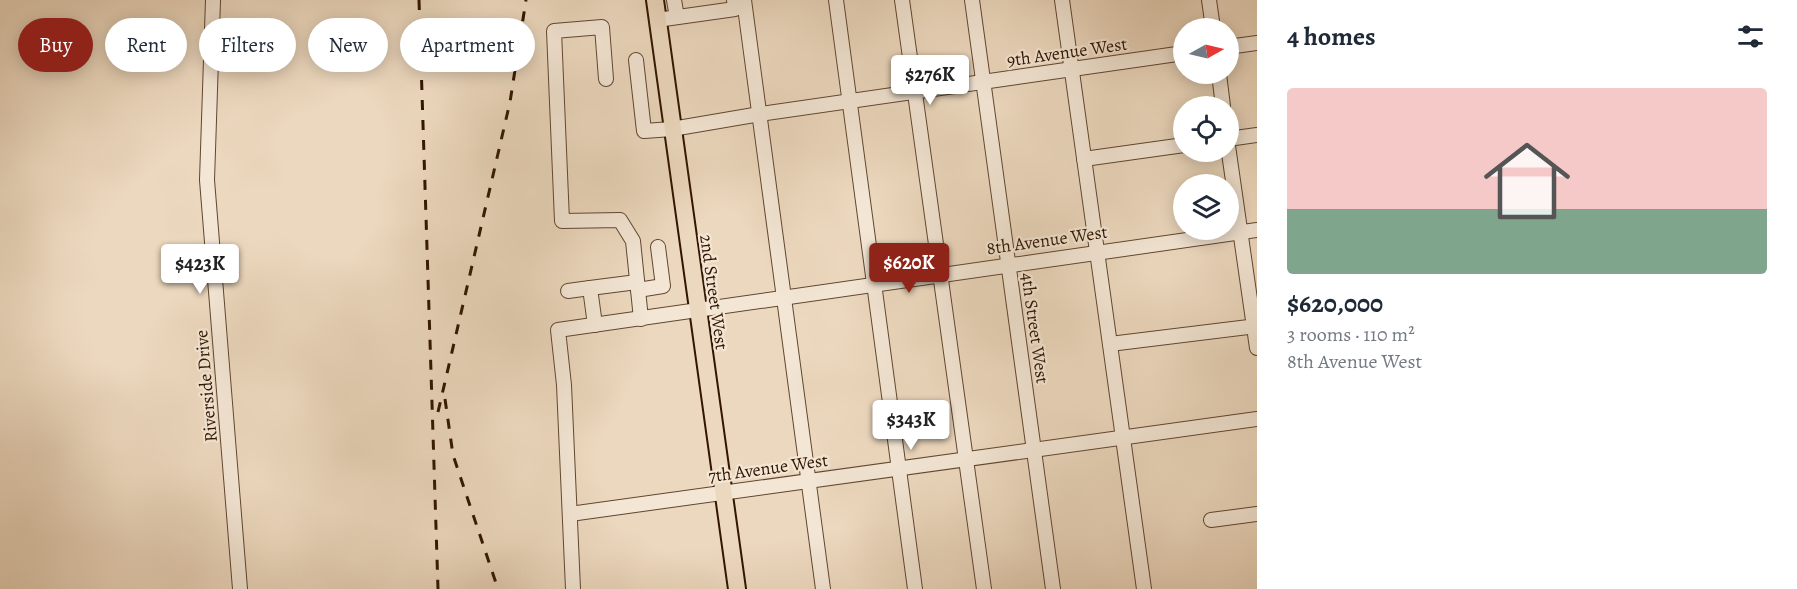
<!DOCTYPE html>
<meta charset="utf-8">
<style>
:root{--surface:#fff;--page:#f6f6f7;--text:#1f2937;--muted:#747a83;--line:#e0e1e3;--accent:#8f2418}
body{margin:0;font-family:Alegreya,serif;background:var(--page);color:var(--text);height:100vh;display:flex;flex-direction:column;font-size:22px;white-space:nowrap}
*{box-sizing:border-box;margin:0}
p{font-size:20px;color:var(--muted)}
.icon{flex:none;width:33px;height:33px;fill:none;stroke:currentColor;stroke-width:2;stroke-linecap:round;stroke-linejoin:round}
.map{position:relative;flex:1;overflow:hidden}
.details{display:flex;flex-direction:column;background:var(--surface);width:540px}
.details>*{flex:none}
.hud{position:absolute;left:18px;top:18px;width:570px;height:54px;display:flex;gap:12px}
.needle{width:39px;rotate:82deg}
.buttons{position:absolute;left:1173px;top:18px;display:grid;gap:12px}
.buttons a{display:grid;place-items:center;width:66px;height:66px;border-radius:50%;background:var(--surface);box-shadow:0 3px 15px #0003;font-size:30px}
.price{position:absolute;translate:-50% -51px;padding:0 14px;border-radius:6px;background:#fff;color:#222;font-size:20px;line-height:39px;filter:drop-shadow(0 2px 3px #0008)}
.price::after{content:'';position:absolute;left:50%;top:36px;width:18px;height:14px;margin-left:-9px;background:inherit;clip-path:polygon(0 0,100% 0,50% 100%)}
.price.selected{background:var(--accent);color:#fff}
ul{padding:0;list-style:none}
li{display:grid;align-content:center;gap:12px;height:318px;padding:0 30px}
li+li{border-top:2px solid var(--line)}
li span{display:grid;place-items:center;height:186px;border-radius:6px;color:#555}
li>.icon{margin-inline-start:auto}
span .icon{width:108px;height:108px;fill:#fffc;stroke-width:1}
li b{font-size:26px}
h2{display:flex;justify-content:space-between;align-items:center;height:72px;padding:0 30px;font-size:26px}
.tag{padding:0 21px;border-radius:27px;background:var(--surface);box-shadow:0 3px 15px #0003;font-size:21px;line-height:54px}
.tag.selected{background:var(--accent);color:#fff}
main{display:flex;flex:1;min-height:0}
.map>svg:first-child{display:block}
</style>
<main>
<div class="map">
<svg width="1257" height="589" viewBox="0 0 1257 589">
<rect width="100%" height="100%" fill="#ecd8be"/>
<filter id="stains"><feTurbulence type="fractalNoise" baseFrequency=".00333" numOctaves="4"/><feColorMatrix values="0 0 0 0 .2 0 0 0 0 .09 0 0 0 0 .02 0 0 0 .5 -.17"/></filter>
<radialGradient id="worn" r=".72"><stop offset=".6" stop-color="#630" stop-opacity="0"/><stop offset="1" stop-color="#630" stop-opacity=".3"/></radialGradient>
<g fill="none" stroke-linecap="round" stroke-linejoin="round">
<g stroke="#604630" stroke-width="16">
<g id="minor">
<path d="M213 0 207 180 240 589"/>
<path d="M674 0 677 17"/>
<path d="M744 0 823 589"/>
<path d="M836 0 915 589"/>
<path d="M902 0 984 589"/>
<path d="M972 0 1053 589"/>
<path d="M1062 0 1144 589"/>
<path d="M1209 0 1213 28"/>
<path d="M657 20 735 9 734 0"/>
<path d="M1228 47 1257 43"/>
<path d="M636 60 644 131 672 129 760 114 1184 53"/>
<path d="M1219 74 1223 106"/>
<path d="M606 79 602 27 554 31 562 221 620 220 633 241 641 319"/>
<path d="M1228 139 1257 135"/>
<path d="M1228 146 1257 348"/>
<path d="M1084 159 1184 145"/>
<path d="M638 290 663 286 658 247"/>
<path d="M568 291 590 288"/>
<path d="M595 325 590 288 637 282"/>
<path d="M1110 344 1257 326"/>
<path d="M570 514 1257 419"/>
<path d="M1211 520 1257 514"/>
<path d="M573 589 564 385 558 330 1257 230"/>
</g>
</g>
<g stroke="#311500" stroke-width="20">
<path id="major" d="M655 0 737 589"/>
</g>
<use href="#minor" stroke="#f3e6d5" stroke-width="14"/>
<use href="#major" stroke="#ecd8be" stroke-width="16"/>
<g stroke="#311500" stroke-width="3" stroke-dasharray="10 10" stroke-linecap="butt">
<path d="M419 0 438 589"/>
<path d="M445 399 453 455 498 589"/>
<path d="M438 412 510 102 526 0"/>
</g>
</g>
<g text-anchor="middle" stroke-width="4.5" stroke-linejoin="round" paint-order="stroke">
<g font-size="18" fill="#311500" stroke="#f3e6d5">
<text transform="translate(1067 52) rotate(-8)" y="6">9th Avenue West</text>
<text transform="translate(1047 240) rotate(-8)" y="6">8th Avenue West</text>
<text transform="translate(714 292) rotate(82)" y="6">2nd Street West</text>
<text transform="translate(1035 328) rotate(82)" y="6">4th Street West</text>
<text transform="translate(206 386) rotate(-95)" y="6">Riverside Drive</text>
<text transform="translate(768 468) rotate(-8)" y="6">7th Avenue West</text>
</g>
</g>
<rect width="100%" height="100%" filter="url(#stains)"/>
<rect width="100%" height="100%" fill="url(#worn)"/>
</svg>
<div class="buttons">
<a><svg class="needle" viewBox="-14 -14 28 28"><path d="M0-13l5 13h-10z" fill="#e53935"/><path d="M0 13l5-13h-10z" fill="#747a83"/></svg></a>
<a><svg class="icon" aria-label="locate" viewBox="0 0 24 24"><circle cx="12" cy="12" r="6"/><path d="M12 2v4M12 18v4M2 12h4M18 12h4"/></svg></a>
<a><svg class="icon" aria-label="layers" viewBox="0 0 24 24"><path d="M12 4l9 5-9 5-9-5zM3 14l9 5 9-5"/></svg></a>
</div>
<b class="price" style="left:930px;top:106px">$276K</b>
<b class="price selected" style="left:909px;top:294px">$620K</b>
<b class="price" style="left:200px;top:295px">$423K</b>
<b class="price" style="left:911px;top:451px">$343K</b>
<div class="hud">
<a class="tag selected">Buy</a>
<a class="tag">Rent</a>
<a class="tag">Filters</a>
<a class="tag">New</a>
<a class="tag">Apartment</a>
</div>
</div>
<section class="details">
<h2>4 homes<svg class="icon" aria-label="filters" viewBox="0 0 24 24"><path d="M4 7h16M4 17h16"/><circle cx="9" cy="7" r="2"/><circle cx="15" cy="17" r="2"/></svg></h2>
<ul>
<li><span style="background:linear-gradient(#f6c9c9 65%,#7fa58c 0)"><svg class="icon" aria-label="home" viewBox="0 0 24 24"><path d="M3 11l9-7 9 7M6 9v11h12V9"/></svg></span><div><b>$620,000</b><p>3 rooms · 110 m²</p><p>8th Avenue West</p></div></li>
</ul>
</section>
</main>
